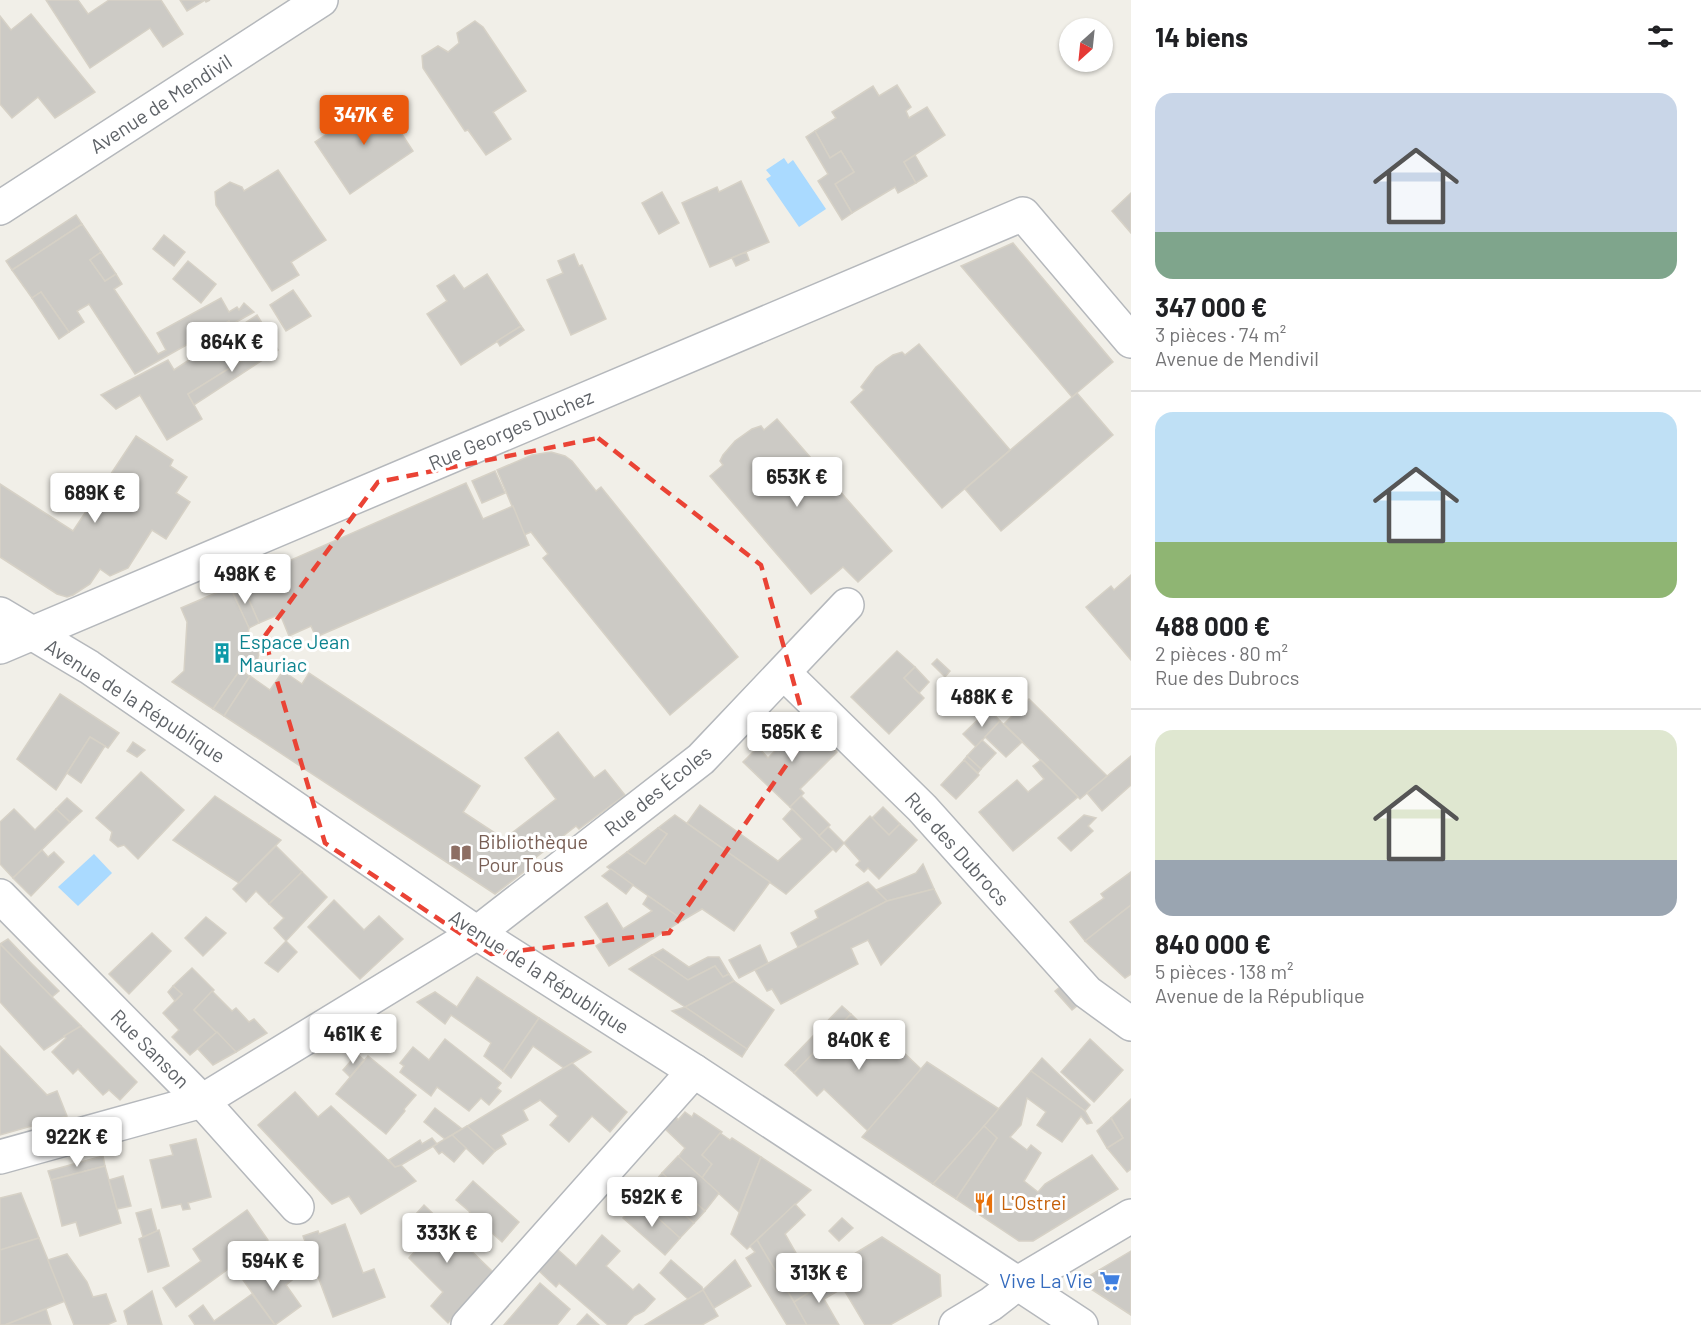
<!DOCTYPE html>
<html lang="fr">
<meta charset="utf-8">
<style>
:root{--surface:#fff;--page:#f2f2f2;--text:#202124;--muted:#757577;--line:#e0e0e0;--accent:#ea580c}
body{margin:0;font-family:Barlow,sans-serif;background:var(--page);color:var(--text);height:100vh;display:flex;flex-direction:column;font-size:22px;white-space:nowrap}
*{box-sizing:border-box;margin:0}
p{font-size:20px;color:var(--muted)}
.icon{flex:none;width:33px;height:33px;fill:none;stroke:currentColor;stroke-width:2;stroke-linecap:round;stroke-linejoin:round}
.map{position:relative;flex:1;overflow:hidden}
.panel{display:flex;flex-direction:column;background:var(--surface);width:570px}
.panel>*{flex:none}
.needle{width:39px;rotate:207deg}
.controls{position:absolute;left:1059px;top:18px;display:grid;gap:12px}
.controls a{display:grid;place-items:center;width:54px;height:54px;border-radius:50%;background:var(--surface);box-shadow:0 2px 4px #0004;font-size:30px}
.price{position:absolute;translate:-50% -51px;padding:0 14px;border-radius:6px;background:#fff;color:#222;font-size:20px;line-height:39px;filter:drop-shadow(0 2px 3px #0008)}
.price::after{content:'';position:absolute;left:50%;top:36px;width:18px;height:14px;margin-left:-9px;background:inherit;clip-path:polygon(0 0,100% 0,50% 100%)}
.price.current{background:var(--accent);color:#fff}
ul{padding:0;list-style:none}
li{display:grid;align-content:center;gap:12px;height:318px;padding:0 24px}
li+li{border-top:2px solid var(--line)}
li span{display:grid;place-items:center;height:186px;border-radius:18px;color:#555}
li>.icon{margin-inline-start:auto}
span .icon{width:108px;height:108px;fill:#fffc;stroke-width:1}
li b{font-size:26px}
h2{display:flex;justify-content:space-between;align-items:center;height:72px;padding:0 24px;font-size:26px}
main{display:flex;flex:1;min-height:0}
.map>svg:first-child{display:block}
</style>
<main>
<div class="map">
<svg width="1131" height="1325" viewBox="0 0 1131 1325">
<rect width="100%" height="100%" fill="#f1efe8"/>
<g fill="#aadaff">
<path d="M784 158 788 164 793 160 826 209 799 227 766 179 771 176 766 170Z"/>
<path d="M94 854 112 873 78 906 58 887Z"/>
</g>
<g fill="#cccac5" stroke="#d6d1c6" stroke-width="1.5">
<path d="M46 0H78L88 14 109 0H161L183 34 163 47 150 28 90 68Z"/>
<path d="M180 0H210L206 2 205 0 187 11Z"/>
<path d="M31 14 95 92 55 118 38 97 12 118 0 104V16L11 30Z"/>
<path d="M475 21 483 27 526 91 493 112 511 139 486 155 468 130 465 131 423 68 422 56 438 46 448 52 459 43 457 33Z"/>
<path d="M897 85 911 107 906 111 909 118 927 107 945 135 904 162 916 183 898 193 895 187 852 213 835 184 854 172 841 151 830 158 815 131 836 118 832 112 873 86 879 96Z"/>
<path d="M379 99 413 151 350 194 315 142Z"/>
<path d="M815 131 830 158 841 151 854 172 835 184 852 213 842 220 818 181 828 174 806 137Z"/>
<path d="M915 155 927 176 916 183 904 162Z"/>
<path d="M278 170 326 240 291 262 299 275 272 291 216 205 215 192 230 182 242 187 244 191Z"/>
<path d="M741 181 769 242 710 267 682 203 717 187 719 192Z"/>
<path d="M662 192 679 223 659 234 642 203Z"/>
<path d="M1131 193V233L1112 211Z"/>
<path d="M76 215 82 224 12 270 6 261Z"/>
<path d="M82 224 101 252 90 260 105 281 116 274 122 284 114 289 158 354 166 350 157 333 221 298 229 312 237 307 239 310 244 303 254 312 231 325 229 321 135 374 89 304 77 311 84 322 69 332 41 292 32 298 12 270Z"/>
<path d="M164 235 185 252 174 266 153 249Z"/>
<path d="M1013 243 1113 362 1072 397 961 266Z"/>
<path d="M101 252 116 274 105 281 90 260Z"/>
<path d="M746 252 749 260 736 266 732 258Z"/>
<path d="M574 254 579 266 582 265 606 319 571 335 547 280 563 273 558 261Z"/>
<path d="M188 261 216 284 201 303 173 279Z"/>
<path d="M487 274 521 326 461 365 427 314 447 301 437 286 454 275 464 289Z"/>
<path d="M293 290 311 316 286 331 270 305Z"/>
<path d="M41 292 69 332 59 339 32 298Z"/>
<path d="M257 315 273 341 188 394 202 419 167 440 140 395 116 409 101 395 168 360 174 370Z"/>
<path d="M521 326 524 330 500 346 497 341Z"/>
<path d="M273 341 278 350 194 405 188 394Z"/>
<path d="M919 344 1010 450 942 508 851 402 864 390 861 387 876 367 893 355 902 352 905 355Z"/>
<path d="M1077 393 1113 435 1001 531 965 489Z"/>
<path d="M777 419 892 551 858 582 843 567 811 594 710 476 723 465 720 461 723 455 735 441 752 429 761 426 764 430Z"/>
<path d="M136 436 173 460 170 466 187 477 176 493 190 502 166 539 152 530 128 568 110 576 100 569 90 584 73 595 67 597 57 594 0 557V484L73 531Z"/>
<path d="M551 452 565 456 572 461 596 491 601 487 738 657 670 715 543 558 548 554 531 532 524 535 497 470 532 455Z"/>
<path d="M495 471 505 493 482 503 472 481Z"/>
<path d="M466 483 483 519 513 506 529 545 316 637 311 626 289 636 280 614 259 623 241 582Z"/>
<path d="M1131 575V660L1086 607 1111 586 1114 590Z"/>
<path d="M241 582 259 623 249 628 230 587Z"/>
<path d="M230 587 249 628 246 645 260 648 257 662 243 659 240 670 213 709 172 682 184 671 187 622 181 608Z"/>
<path d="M897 651 915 667 904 678 924 698 889 734 851 697Z"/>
<path d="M937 659 950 671 945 677 932 664Z"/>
<path d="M915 667 929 682 919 693 904 678Z"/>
<path d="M240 670 250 676 224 716 213 709Z"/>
<path d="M283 671 302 684 309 673 480 786 463 812 504 839 556 799 525 758 558 732 594 778 605 770 625 795 579 829 576 826 534 859 538 861 495 894 224 716 250 676 270 690Z"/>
<path d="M60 694 119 733 108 748 90 737 56 790 17 759Z"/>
<path d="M1029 699 1107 776 1080 799 1004 724Z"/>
<path d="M989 709 1000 721 976 747 963 734Z"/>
<path d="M805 720 837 752 800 789 804 793 790 807 743 762 758 747 768 758Z"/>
<path d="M1000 721 1022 742 1006 757 985 737Z"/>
<path d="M90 737 105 746 81 783 67 773Z"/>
<path d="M982 740 996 753 981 769 967 756Z"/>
<path d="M133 742 145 750 137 757 127 751Z"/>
<path d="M967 756 981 769 978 773 964 760Z"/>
<path d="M1131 756V785L1102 811 1087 793Z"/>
<path d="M964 760 979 775 956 799 941 785Z"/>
<path d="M1041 760 1078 797 1013 851 979 812 1017 780 1028 792 1044 779 1033 766Z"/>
<path d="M141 772 184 810 138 859 124 845 118 847 110 840 112 832 96 818Z"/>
<path d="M215 796 281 840 239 883 173 840Z"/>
<path d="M801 796 830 825 819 836 790 807Z"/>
<path d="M67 798 82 811 70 822 56 809Z"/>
<path d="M700 805 778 861 802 839 783 819 792 809 833 849 786 894 687 823Z"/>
<path d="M883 807 900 824 889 835 872 818Z"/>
<path d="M14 809 35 830 56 809 70 822 13 878 0 864V822Z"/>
<path d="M675 815 770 882 734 931 702 909 683 920 607 867 627 852 645 864 667 834 658 828Z"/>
<path d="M1084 815 1096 818 1088 826 1093 831 1071 851 1058 838Z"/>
<path d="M870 816 889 835 900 824 917 840 879 879 868 868 864 872 856 865 860 861 844 843Z"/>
<path d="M828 827 844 843 836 852 819 836Z"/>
<path d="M658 828 667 834 645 864 627 852Z"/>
<path d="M276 846 302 872 269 904 256 891 246 902 233 889Z"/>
<path d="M42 850 48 857 54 852 64 862 31 896 13 878Z"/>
<path d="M923 864 934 889 887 901 876 890 916 873Z"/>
<path d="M611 869 633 885 626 894 602 876Z"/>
<path d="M302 872 327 897 286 941 274 928 284 918 269 904Z"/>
<path d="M1131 872V905L1085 941 1070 922 1104 898 1101 894Z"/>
<path d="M868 882 887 901 798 947 791 933 818 918 815 911Z"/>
<path d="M934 889 941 903 881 965 868 940 851 948 858 964 781 1004 772 989 767 991 755 970 887 901Z"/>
<path d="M648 896 683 920 609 966 596 946 602 942 585 917 607 903 623 929 652 911 643 904Z"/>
<path d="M334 900 364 930 379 916 403 939 360 979 308 927Z"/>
<path d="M1131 905V974L1125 978 1085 941Z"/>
<path d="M206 917 226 933 203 956 185 938Z"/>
<path d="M152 933 171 951 129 994 109 974Z"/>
<path d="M8 939 32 964 59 991 52 997 0 944Z"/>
<path d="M286 941 297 952 278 972 265 963Z"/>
<path d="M0 944 52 997 81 1026 44 1050 0 1002Z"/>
<path d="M760 945 768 963 739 978 729 960Z"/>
<path d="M663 949 689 967 708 957H719L729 974 723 977 715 966 688 980 652 955Z"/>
<path d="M652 955 688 980 715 966 723 977 729 974 734 981 685 1007 629 969Z"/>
<path d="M192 968 214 990 194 1010 217 1032 190 1055 172 1037 179 1030 163 1013 182 994 173 986Z"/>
<path d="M477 977 539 1018 503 1071 484 1056 491 1043 451 1015 445 1024 417 1002 435 992 457 1007Z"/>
<path d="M734 981 774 1010 747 1049 685 1007Z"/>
<path d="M1065 983 1082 1002 1072 1010 1055 991Z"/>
<path d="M173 986 182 994 175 1001 168 992Z"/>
<path d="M212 991 232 1011 236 1008 249 1022 254 1019 267 1033 236 1052 194 1010Z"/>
<path d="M842 1006 851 1014 794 1073 785 1065Z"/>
<path d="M685 1007 747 1049 742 1057 672 1011Z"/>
<path d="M851 1014 874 1037 880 1030 921 1069 868 1131 824 1089 817 1096 794 1073Z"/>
<path d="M539 1018 591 1052 564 1068 533 1046 511 1078 503 1071Z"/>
<path d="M81 1026 137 1082 120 1100 109 1090 103 1095 78 1069 73 1074 52 1052 66 1038 64 1036Z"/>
<path d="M217 1032 236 1052 213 1065 198 1049Z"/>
<path d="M445 1039 501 1083 497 1088 501 1091 489 1105 481 1098 469 1111 437 1087 431 1096 400 1072 404 1066 400 1063 413 1047 429 1060Z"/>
<path d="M1090 1039 1123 1070 1094 1102 1061 1072Z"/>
<path d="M0 1046 47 1095 57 1091 67 1116 0 1135Z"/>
<path d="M357 1054 364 1060 350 1077 343 1070Z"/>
<path d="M368 1056 416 1095 404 1109 405 1111 386 1134 336 1094Z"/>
<path d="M1042 1058 1090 1105 1085 1111 1031 1071Z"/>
<path d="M927 1062 999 1109 933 1184 862 1137Z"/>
<path d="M572 1063 627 1112 610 1132 592 1116 569 1142 550 1125 558 1116 540 1100 523 1110 528 1120 501 1135 506 1144 495 1151 467 1126Z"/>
<path d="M1031 1071 1085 1111 1092 1123 1087 1124 1081 1116 1062 1142 1037 1125 1046 1112 1027 1098 1021 1125 1010 1137 1027 1150 1031 1145 1041 1153 1024 1181 1038 1192 1045 1184 1092 1155 1118 1189 1033 1241H1019L956 1199 997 1138 984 1126Z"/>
<path d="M295 1092 318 1117 331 1106 395 1167 401 1165 416 1181 361 1214 349 1196 332 1204 258 1125Z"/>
<path d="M1131 1099V1169L1127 1172 1107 1148 1123 1138 1111 1118Z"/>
<path d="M435 1108 462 1129 445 1139 424 1122Z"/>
<path d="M685 1112 692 1117 694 1113 722 1132 702 1155 712 1164 702 1178 678 1157 685 1148 664 1128 675 1115 678 1120Z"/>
<path d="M1111 1118 1123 1138 1107 1148 1097 1131Z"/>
<path d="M467 1126 495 1151 483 1164 452 1135Z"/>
<path d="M984 1126 997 1138 956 1199 933 1184Z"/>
<path d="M720 1133 730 1140 732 1138 761 1157 739 1212 702 1178 712 1164 702 1155Z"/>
<path d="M452 1135 466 1148 454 1162 442 1152 439 1154 433 1146Z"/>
<path d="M432 1138 437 1144 401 1165 395 1167 389 1160 420 1140 422 1144Z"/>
<path d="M196 1139 211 1197 188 1203 190 1209 183 1210 181 1204 162 1208 150 1160 173 1155 170 1145Z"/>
<path d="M103 1156 105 1166 51 1180 48 1171Z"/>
<path d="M678 1156 719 1193 705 1211 662 1173Z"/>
<path d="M761 1157 811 1190 747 1249 731 1234Z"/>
<path d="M105 1166 121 1223 80 1236 76 1222 62 1226 51 1180Z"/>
<path d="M662 1173 705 1211 694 1223 651 1186Z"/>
<path d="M123 1176 131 1206 117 1209 109 1180Z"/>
<path d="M473 1181 519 1222 502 1242 492 1233 487 1238 466 1218 470 1212 456 1200Z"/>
<path d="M651 1186 694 1223 680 1238 639 1201Z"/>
<path d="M21 1193 39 1238 0 1250V1198Z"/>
<path d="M639 1201 680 1238 665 1255 623 1218Z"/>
<path d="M795 1204 805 1215 785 1234 811 1279 817 1276 821 1285 794 1302 757 1240Z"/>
<path d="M424 1205 494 1273 448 1323 431 1306 443 1292 409 1258 425 1240 408 1223Z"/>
<path d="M151 1209 157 1231 143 1237 136 1213Z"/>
<path d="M247 1210 268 1240 176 1307 163 1288 201 1261 193 1249Z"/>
<path d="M842 1218 853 1228 839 1241 829 1231Z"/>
<path d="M345 1224 363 1273 374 1269 385 1297 333 1317 303 1236 318 1231 319 1234Z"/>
<path d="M159 1230 169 1266 148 1272 139 1239Z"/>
<path d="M602 1235 620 1251 606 1266 633 1290 639 1284 655 1299 644 1311 634 1316 626 1325H608L559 1283 556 1287 538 1270 557 1249 576 1266Z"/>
<path d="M882 1237 940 1275 941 1296 890 1325H865L831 1268Z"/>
<path d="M39 1238 65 1301 5 1325H0V1250Z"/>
<path d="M757 1240 794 1302 807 1325H787L746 1258 755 1252 750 1246Z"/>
<path d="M1131 1251V1315L1088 1287 1089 1276Z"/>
<path d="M67 1254 87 1282 93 1297 106 1294 116 1321 107 1325H74L48 1260Z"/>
<path d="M671 1260 702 1287 703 1290 688 1299 660 1273Z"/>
<path d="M735 1260 751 1286 714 1308 703 1290Z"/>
<path d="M269 1261 279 1274 285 1270 292 1280 286 1285 301 1306 275 1325 243 1280Z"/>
<path d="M835 1276 843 1288 824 1299 839 1325H807L794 1302Z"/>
<path d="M540 1283 570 1309 557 1325H504Z"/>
<path d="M703 1290 718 1316 702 1325H645Z"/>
<path d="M152 1291 162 1325H128L124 1311Z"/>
<path d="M252 1294 275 1325H195L189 1316 203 1305 214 1321Z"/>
<path d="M46 1309 51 1325H5Z"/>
<path d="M587 1314 599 1325H577Z"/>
</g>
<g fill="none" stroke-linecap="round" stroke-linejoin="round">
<g stroke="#b5b8bc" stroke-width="36">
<g id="street">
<path d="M0 208 321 0"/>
<path d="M0 614 89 667 477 933 694 1071 1081 1325"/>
<path d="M0 647 1023 214 1131 341"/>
<path d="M784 673 922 808 1087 992 1131 1024"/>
<path d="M0 896 202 1101 297 1207"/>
<path d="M0 1157 202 1101 477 933 701 759 847 605"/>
<path d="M468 1325 694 1071"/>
<path d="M956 1325 991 1304 1018 1283 1131 1216"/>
</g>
</g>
<use href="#street" stroke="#fff" stroke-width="33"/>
</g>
<path fill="none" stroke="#ea4335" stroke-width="4.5" stroke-dasharray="12 8" stroke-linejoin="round" d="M598 438 761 565 808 734 669 933 491 954 325 843 264 637 378 482Z"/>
<defs>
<g id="building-bare" transform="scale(1.62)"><path d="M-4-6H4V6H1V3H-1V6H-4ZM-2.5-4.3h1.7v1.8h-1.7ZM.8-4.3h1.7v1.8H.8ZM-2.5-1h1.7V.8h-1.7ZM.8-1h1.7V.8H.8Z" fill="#0f9aa8" stroke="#fff" stroke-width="2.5" paint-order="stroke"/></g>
<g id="library-bare" transform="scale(1.62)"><path d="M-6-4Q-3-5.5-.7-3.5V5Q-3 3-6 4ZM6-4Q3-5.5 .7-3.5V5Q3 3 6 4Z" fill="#8d6e63" stroke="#fff" stroke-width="2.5" paint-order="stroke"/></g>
<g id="restaurant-bare" transform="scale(1.62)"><path d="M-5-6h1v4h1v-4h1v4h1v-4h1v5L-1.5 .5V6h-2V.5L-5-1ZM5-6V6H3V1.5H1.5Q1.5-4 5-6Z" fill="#e8710a" stroke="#fff" stroke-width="2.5" paint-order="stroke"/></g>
<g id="supermarket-bare" transform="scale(1.62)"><path d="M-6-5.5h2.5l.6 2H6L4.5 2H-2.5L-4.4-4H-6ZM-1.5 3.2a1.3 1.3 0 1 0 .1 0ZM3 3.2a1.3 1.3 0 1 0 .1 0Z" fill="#3f7fe0" stroke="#fff" stroke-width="2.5" paint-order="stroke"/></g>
</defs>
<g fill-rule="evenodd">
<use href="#building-bare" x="222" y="653"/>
<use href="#library-bare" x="461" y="853"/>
<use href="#restaurant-bare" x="984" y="1203"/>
<use href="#supermarket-bare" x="1110" y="1281"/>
</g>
<g text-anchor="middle" stroke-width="6" stroke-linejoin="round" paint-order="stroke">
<g font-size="20" fill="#5f6368" stroke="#fff">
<text transform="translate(161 104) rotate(-33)" y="7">Avenue de Mendivil</text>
<text transform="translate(511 430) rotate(-23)" y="7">Rue Georges Duchez</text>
<text transform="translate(135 701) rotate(33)" y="7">Avenue de la République</text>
<text transform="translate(658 791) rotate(-39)" y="7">Rue des Écoles</text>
<text transform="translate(957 849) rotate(48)" y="7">Rue des Dubrocs</text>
<text transform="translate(539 972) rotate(33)" y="7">Avenue de la République</text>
<text transform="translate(150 1049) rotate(45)" y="7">Rue Sanson</text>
</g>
<g font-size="20" fill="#0d838f" stroke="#fff" text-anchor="start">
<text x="239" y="649">Espace Jean<tspan x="239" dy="23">Mauriac</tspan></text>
</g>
<g font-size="20" fill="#785e54" stroke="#fff" text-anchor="start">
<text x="478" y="849">Bibliothèque<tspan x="478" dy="23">Pour Tous</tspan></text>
</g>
<g font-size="20" fill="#c56008" stroke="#fff" text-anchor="start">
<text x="1001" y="1210">L'Ostrei</text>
</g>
<g font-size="20" fill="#366cbe" stroke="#fff" text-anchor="end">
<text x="1093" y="1288">Vive La Vie</text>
</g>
</g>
</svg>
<div class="controls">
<a><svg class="needle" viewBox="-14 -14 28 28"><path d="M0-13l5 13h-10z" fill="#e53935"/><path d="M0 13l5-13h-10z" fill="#757577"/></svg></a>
</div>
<b class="price current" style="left:364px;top:146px">347K €</b>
<b class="price" style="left:232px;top:373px">864K €</b>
<b class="price" style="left:797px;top:508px">653K €</b>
<b class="price" style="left:95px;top:524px">689K €</b>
<b class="price" style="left:245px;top:605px">498K €</b>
<b class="price" style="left:982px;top:728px">488K €</b>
<b class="price" style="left:792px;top:763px">585K €</b>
<b class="price" style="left:353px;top:1065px">461K €</b>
<b class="price" style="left:859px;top:1071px">840K €</b>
<b class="price" style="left:77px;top:1168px">922K €</b>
<b class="price" style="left:652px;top:1228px">592K €</b>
<b class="price" style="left:447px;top:1264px">333K €</b>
<b class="price" style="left:273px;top:1292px">594K €</b>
<b class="price" style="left:819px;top:1304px">313K €</b>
</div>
<section class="panel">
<h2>14 biens<svg class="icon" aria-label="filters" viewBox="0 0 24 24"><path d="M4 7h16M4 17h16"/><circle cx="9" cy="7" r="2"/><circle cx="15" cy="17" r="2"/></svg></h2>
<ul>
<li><span style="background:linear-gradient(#c9d6e8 75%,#7fa58c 0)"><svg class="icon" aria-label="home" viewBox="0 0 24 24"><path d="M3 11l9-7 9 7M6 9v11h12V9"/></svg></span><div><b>347 000 €</b><p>3 pièces · 74 m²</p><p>Avenue de Mendivil</p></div></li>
<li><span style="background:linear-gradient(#bfe0f5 70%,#8fb573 0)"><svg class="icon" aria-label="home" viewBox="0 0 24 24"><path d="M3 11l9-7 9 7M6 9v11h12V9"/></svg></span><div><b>488 000 €</b><p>2 pièces · 80 m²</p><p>Rue des Dubrocs</p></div></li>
<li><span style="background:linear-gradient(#dfe7d0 70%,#9aa5b1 0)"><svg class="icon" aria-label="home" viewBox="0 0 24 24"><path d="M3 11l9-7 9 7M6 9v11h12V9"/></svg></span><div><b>840 000 €</b><p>5 pièces · 138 m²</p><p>Avenue de la République</p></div></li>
</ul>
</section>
</main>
